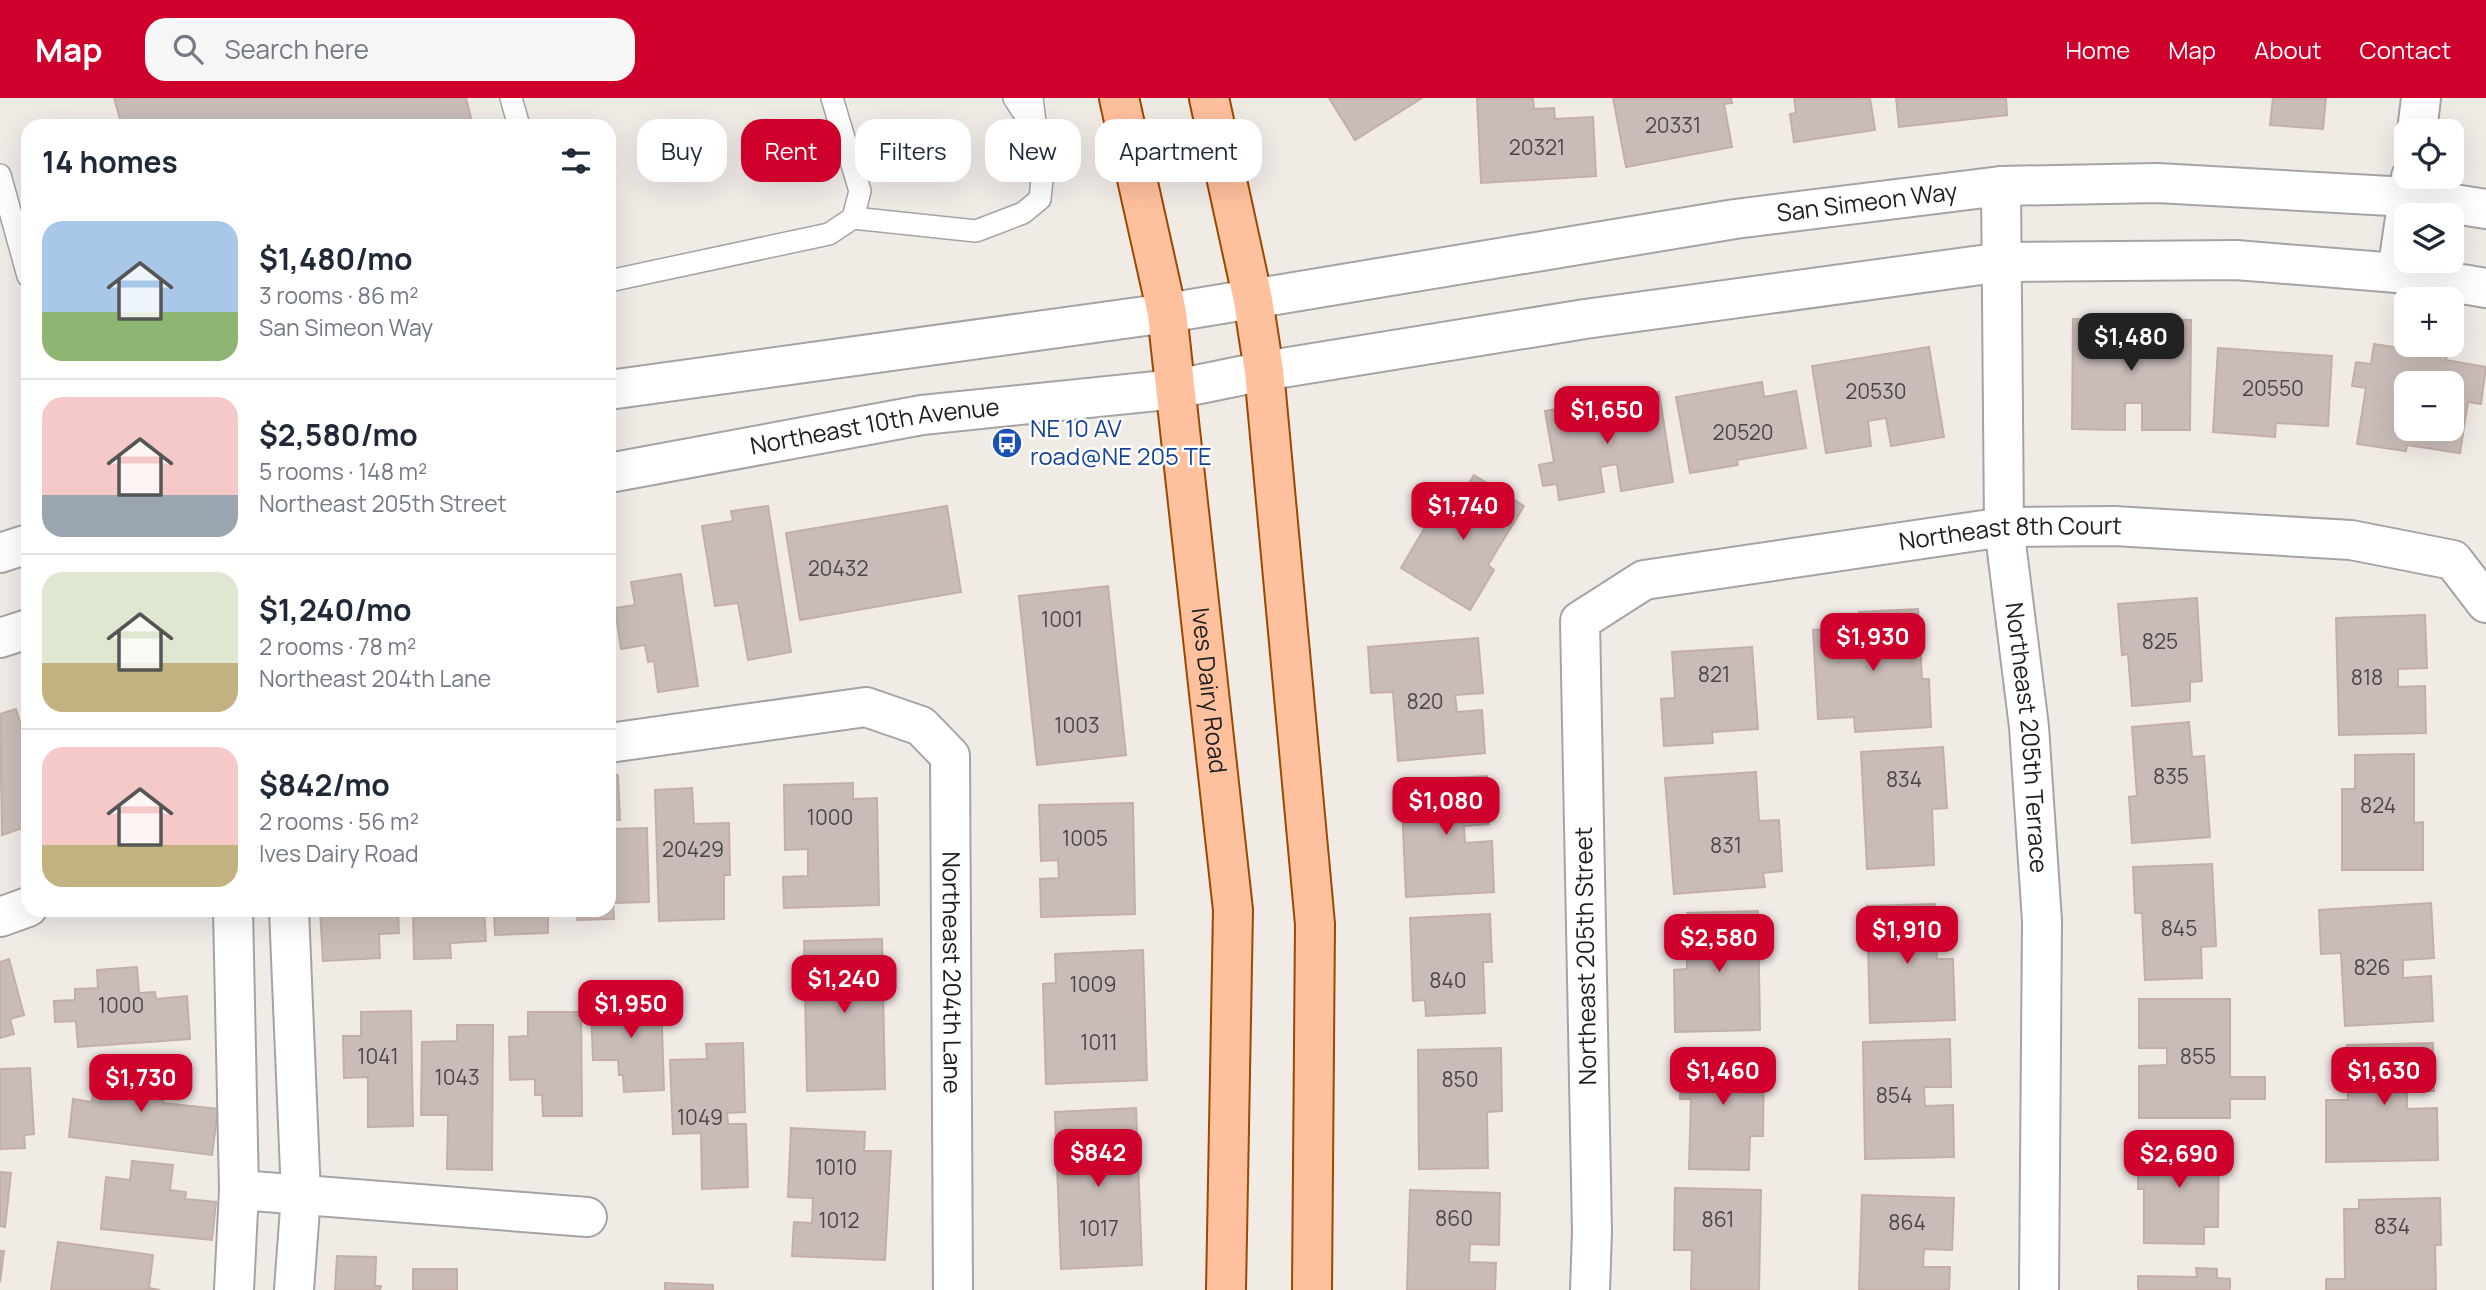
<!DOCTYPE html>
<meta charset="utf-8">
<style>
:root{--surface:#fff;--page:#f6f6f7;--text:#1f2937;--muted:#747a83;--line:#e0e1e3;--accent:#d0002c}
body{margin:0;font-family:Manrope,sans-serif;background:var(--page);color:var(--text);height:100vh;display:flex;flex-direction:column;font-size:26px;white-space:nowrap}
*{box-sizing:border-box;margin:0}
p{font-size:23px;color:var(--muted)}
.icon{flex:none;width:38px;height:38px;fill:none;stroke:currentColor;stroke-width:2;stroke-linecap:round;stroke-linejoin:round}
.map{position:relative;flex:1;overflow:hidden}
.sheet{position:absolute;left:21px;top:21px;width:595px;height:798px;display:flex;flex-direction:column;background:var(--surface);border-radius:21px;box-shadow:0 7px 28px #0002}
.sheet>*{flex:none}
.guide{position:absolute;left:637px;top:21px;width:665px;height:63px;display:flex;gap:14px}
.tools{position:absolute;left:2394px;top:21px;display:grid;gap:14px}
.tools a{display:grid;place-items:center;width:70px;height:70px;border-radius:14px;background:var(--surface);box-shadow:0 7px 28px #0002;font-size:35px}
.price{position:absolute;translate:-50% -60px;padding:0 16px;border-radius:14px;background:var(--accent);color:#fff;font-size:23px;line-height:46px;filter:drop-shadow(0 2px 4px #0008)}
.price::after{content:'';position:absolute;left:50%;top:42px;width:21px;height:16px;margin-left:-10px;background:inherit;clip-path:polygon(0 0,100% 0,50% 100%)}
.price.selected{background:#222;color:#fff}
ul{padding:0;list-style:none}
li{display:flex;align-items:center;gap:21px;height:175px;padding:0 21px}
li+li{border-top:2px solid var(--line)}
li span{display:grid;place-items:center;flex:none;width:196px;height:140px;border-radius:21px;color:#555}
li>.icon{margin-inline-start:auto}
span .icon{width:84px;height:84px;fill:#fffc;stroke-width:1}
li b{font-size:30px}
h2{display:flex;justify-content:space-between;align-items:center;height:84px;padding:0 21px;font-size:30px}
.tag{padding:0 24px;border-radius:21px;background:var(--surface);box-shadow:0 7px 28px #0002;font-size:24px;line-height:63px}
.tag.selected{background:var(--accent);color:#fff}
header{display:flex;align-items:center;gap:42px;box-sizing:border-box;height:98px;padding:0 35px;background:var(--accent);color:#fff}
header strong{font-size:33px}
nav{display:flex;gap:38px;margin-inline-start:auto;font-size:24px}
.search{width:490px;height:63px;background:var(--page);display:flex;align-items:center;gap:18px;box-sizing:border-box;padding:0 24px;border-radius:21px;color:var(--muted);font-size:26px}
.map>svg:first-child{display:block}
</style>
<header>
<strong>Map</strong>
<div class="search"><svg class="icon" aria-label="search" viewBox="0 0 24 24"><circle cx="10" cy="10" r="6"/><path d="M15 15l6 6"/></svg>Search here</div>
<nav><a>Home</a><a>Map</a><a>About</a><a>Contact</a></nav>
</header>
<div class="map">
<svg width="2486" height="1192" viewBox="0 0 2486 1192">
<rect width="100%" height="100%" fill="#f1ebe6"/>
<g fill="#c9bcb8" stroke="#c4aea7" stroke-width="2" fill-rule="evenodd">
<path d="M114 0H466L473 28H122Z"/>
<path d="M1329 0H1422L1355 42Z"/>
<path d="M1477 0H1533L1534 11 1554 10 1555 21 1593 19 1596 78 1481 85Z"/>
<path d="M1613 0H1731L1732 5 1724 6 1732 49 1626 69Z"/>
<path d="M1794 0H1870L1875 32 1794 44 1790 16 1796 15Z"/>
<path d="M1896 0H2006L2007 17 1899 29Z"/>
<path d="M2273 0H2326L2323 31 2270 27Z"/>
<path d="M2073 221 2191 222 2190 332H2142V305H2125V332L2072 331Z"/>
<path d="M2374 246 2447 257 2446 262 2486 269 2481 306 2468 304 2460 355 2407 347 2406 353 2357 346 2366 290 2352 288 2356 264 2371 266ZM2406 285H2452V331H2406Z"/>
<path d="M1929 249 1944 339 1891 348 1886 320 1868 323 1871 348 1826 355 1812 268Z"/>
<path d="M2218 250 2332 258 2328 328 2276 325 2275 339 2213 334Z"/>
<path d="M1762 284 1764 299 1796 293 1806 350 1737 362 1738 367 1690 375 1676 299Z"/>
<path d="M1659 294 1673 384 1621 393 1617 366 1600 369 1604 394 1559 402 1557 386 1543 388 1539 367 1554 364 1545 313Z"/>
<path d="M1474 377 1524 408 1488 467 1494 472 1470 512 1401 470 1443 399 1456 407Z"/>
<path d="M768 408 791 554 748 562 738 505 715 508 702 428 733 423 731 413Z"/>
<path d="M947 408 961 494 800 522 786 435Z"/>
<path d="M681 476 698 588 658 594 654 563 648 564 645 547 621 551 615 510 635 507 631 484Z"/>
<path d="M1108 488 1126 657 1037 667 1019 498Z"/>
<path d="M2197 500 2202 583 2190 584V603L2132 608 2128 556 2122 557 2118 506Z"/>
<path d="M1918 511 1922 581H1929L1931 629 1855 634 1854 619 1818 621 1813 532 1860 529 1859 514Z"/>
<path d="M2425 517 2427 570 2398 571V589L2425 588 2426 635 2339 637 2336 520Z"/>
<path d="M1478 540 1483 595 1455 597 1457 614 1482 612 1485 655 1398 663 1393 594 1371 595 1368 549Z"/>
<path d="M1752 549 1758 631 1712 634 1713 645 1664 648 1661 601 1675 600 1672 554Z"/>
<path d="M16 611 23 633 28 631V728L2 737 0 616Z"/>
<path d="M2189 624 2192 659 2204 658 2210 739 2132 745 2129 699 2137 698 2132 629Z"/>
<path d="M1943 649 1947 710 1932 711 1934 767 1867 771 1861 654Z"/>
<path d="M2414 656V725L2423 724V772H2342V691H2355V657Z"/>
<path d="M1756 674 1759 723 1779 722 1782 773 1763 775 1765 789 1674 796 1665 680Z"/>
<path d="M609 677H618L620 722H613V731L647 730 649 804 613 805 614 821 577 822V812H609Z"/>
<path d="M1487 678 1489 726 1464 728 1465 745 1492 743 1494 794 1406 799 1401 683Z"/>
<path d="M853 685V701L877 700 879 807 784 810 783 779 808 778V751L785 752 784 687Z"/>
<path d="M692 690 694 726 729 725 730 777H724V821L659 823 655 692Z"/>
<path d="M1133 705 1135 816 1041 819 1040 781 1059 780 1058 762 1041 763 1039 707Z"/>
<path d="M2212 766 2216 848 2201 849 2202 880 2145 882 2142 815H2135L2133 769Z"/>
<path d="M2431 805 2434 860 2403 862V880L2431 878 2433 923 2345 928 2341 855 2321 856 2319 812Z"/>
<path d="M1935 806 1937 861H1953L1955 922 1870 925 1867 808Z"/>
<path d="M320 812H398L399 835 379 836 380 860 323 863Z"/>
<path d="M413 812H484L486 843 450 845 451 860 414 861Z"/>
<path d="M494 812H551H548V835L495 837Z"/>
<path d="M1758 813 1760 932 1675 934 1674 872 1687 871V815Z"/>
<path d="M1490 816 1492 864H1483L1485 915 1426 918 1425 902 1413 903 1410 820Z"/>
<path d="M882 841 885 991 807 993 804 843Z"/>
<path d="M1143 852 1147 982 1046 986 1043 886 1056 885 1055 856Z"/>
<path d="M9 861 24 917 10 921 14 936 0 940V864Z"/>
<path d="M137 869 139 895 155 894 156 901 187 898 190 941 78 949 76 923 55 924 54 903 75 902V891L98 890 97 872Z"/>
<path d="M661 899 664 992 624 994 623 977H619L618 962H593L591 910H601V900Z"/>
<path d="M2139 901H2230V979H2265V1001H2230V1020H2139V968L2167 967V950H2139Z"/>
<path d="M411 913 413 1028 368 1029V979L344 980 343 938H361V914Z"/>
<path d="M528 914H581L582 1018H543L542 997H535V981L510 982 509 939 528 938Z"/>
<path d="M457 927H493L492 1072 447 1071 448 1017H421L422 944 457 943Z"/>
<path d="M1950 941 1951 989H1924L1925 1008 1953 1007 1954 1059 1865 1061 1863 944Z"/>
<path d="M743 945 745 1014 727 1015 728 1026H746L748 1089 702 1091 701 1035 673 1036 670 962 707 961 706 946Z"/>
<path d="M2433 945 2434 993H2407V1011L2437 1010 2438 1062 2326 1064V1002H2348L2347 947Z"/>
<path d="M1501 950 1502 1013 1487 1014 1488 1070 1419 1071 1418 952Z"/>
<path d="M1681 955 1764 956 1763 1038H1750L1749 1072 1689 1071 1691 1001H1680Z"/>
<path d="M96 967 167 976 163 1005 218 1011 212 1057 69 1039 73 1001 92 1004Z"/>
<path d="M30 970 34 1036 24 1037 25 1050 0 1051V971Z"/>
<path d="M1136 1010 1142 1167 1061 1171 1055 1014Z"/>
<path d="M791 1030 865 1034 864 1053H891L885 1162 792 1158 794 1124 812 1125 813 1100 788 1099Z"/>
<path d="M2139 1042 2219 1043 2218 1129H2204V1146L2144 1145V1091H2138Z"/>
<path d="M132 1063 173 1067 170 1092 186 1094 185 1101 216 1104 212 1142 101 1131 106 1079 130 1082Z"/>
<path d="M0 1074 11 1075 5 1129 0 1128Z"/>
<path d="M1675 1090 1761 1092 1759 1192H1691L1692 1152H1674Z"/>
<path d="M1410 1092 1500 1095 1499 1147 1470 1146 1469 1164 1496 1165 1495 1192H1407Z"/>
<path d="M1862 1097 1954 1100 1952 1152 1924 1151 1923 1169H1950L1949 1192H1859Z"/>
<path d="M2440 1100 2441 1147H2435L2436 1192H2326V1181H2345L2344 1111H2359V1102Z"/>
<path d="M58 1144 153 1157 149 1190 160 1192H51Z"/>
<path d="M0 1153H4L0 1184Z"/>
<path d="M337 1158 376 1159 375 1188H381L380 1192H335Z"/>
<path d="M2196 1170 2217 1171V1180L2230 1181V1192H2138V1178L2197 1179Z"/>
<rect x="413" y="1171" width="44" height="21"/>
<path d="M665 1185 713 1187V1192H665Z"/>
</g>
<g fill="none" stroke-linecap="round" stroke-linejoin="round">
<g stroke="#a4a4a4" stroke-width="24">
<g id="service">
<path d="M511 0 519 28"/>
<path d="M1014 0 1033 29"/>
<path d="M0 77 28 178"/>
<path d="M853 120 976 133 1023 115 1040 101 1042 81 1032 0"/>
<path d="M609 183 829 136 853 120 860 93 832 0"/>
</g>
</g>
<g stroke="#a4a4a4" stroke-width="42">
<g id="minor">
<path d="M2417 33 2421 0"/>
<path id="s1" d="M2001 88 2004 429 2029 629 2042 823 2039 1192"/>
<path d="M2397 175 2411 79"/>
<path id="s2" d="M609 645 866 609 921 628 950 658 953 1192"/>
<path d="M233 812 239 1092 234 1192"/>
<path d="M289 812 301 1097 294 1192"/>
<path d="M0 819 28 809"/>
<path d="M239 1092 587 1119"/>
<path id="s3" d="M1590 1192 1592 1134 1580 523 1644 482 2004 429 2114 428 2351 442 2453 462 2486 505"/>
</g>
</g>
<g stroke="#a4a4a4" stroke-width="42">
<g id="tertiary">
<path id="s4" d="M609 292 1167 215 1735 121 2001 88 2157 85 2409 99 2486 111"/>
<path id="s5" d="M609 375 922 317 1176 291 1264 273 1585 221 2003 164 2236 162 2397 175 2486 190"/>
<path d="M0 455 28 446"/>
<path d="M0 540 28 531"/>
</g>
</g>
<g stroke="#9c4800" stroke-width="42">
<g id="primary">
<path id="s6" d="M1119 0 1167 215 1233 812 1226 1192"/>
<path d="M1209 0 1253 202 1264 273 1315 826 1312 1192"/>
</g>
</g>
<use href="#service" stroke="#fff" stroke-width="21"/>
<use href="#minor" stroke="#fff" stroke-width="38"/>
<use href="#tertiary" stroke="#fff" stroke-width="38"/>
<use href="#primary" stroke="#ffc09d" stroke-width="38"/>
</g>
<defs>
<g id="bus-disc" transform="scale(1.575)"><circle r="9.5" fill="#1a4fb4" stroke="#fff"/><path d="M-5-6H5V4H4V6H2V4H-2V6H-4V4H-5ZM-3.5-4V0h7V-4ZM-3.5 1.2v1.5H-2V1.2ZM2 1.2v1.5H3.5V1.2Z" fill="#fff"/></g>
</defs>
<g fill-rule="evenodd">
<use href="#bus-disc" x="1007" y="345"/>
</g>
<g text-anchor="middle" stroke-width="5" stroke-linejoin="round" paint-order="stroke">
<g font-size="21" fill="#4a4746">
<text x="1673" y="35">20331</text>
<text x="1537" y="57">20321</text>
<text x="2273" y="298">20550</text>
<text x="1876" y="301">20530</text>
<text x="1743" y="342">20520</text>
<text x="838" y="478">20432</text>
<text x="1062" y="529">1001</text>
<text x="2160" y="551">825</text>
<text x="1714" y="584">821</text>
<text x="2367" y="587">818</text>
<text x="1425" y="611">820</text>
<text x="1077" y="635">1003</text>
<text x="2171" y="686">835</text>
<text x="1904" y="689">834</text>
<text x="2378" y="715">824</text>
<text x="830" y="727">1000</text>
<text x="1085" y="748">1005</text>
<text x="1726" y="755">831</text>
<text x="693" y="759">20429</text>
<text x="2179" y="838">845</text>
<text x="2372" y="877">826</text>
<text x="1448" y="890">840</text>
<text x="1093" y="894">1009</text>
<text x="121" y="915">1000</text>
<text x="1099" y="952">1011</text>
<text x="378" y="966">1041</text>
<text x="2198" y="966">855</text>
<text x="457" y="987">1043</text>
<text x="1460" y="989">850</text>
<text x="1894" y="1005">854</text>
<text x="700" y="1027">1049</text>
<text x="836" y="1077">1010</text>
<text x="1454" y="1128">860</text>
<text x="1718" y="1129">861</text>
<text x="839" y="1130">1012</text>
<text x="1907" y="1132">864</text>
<text x="2392" y="1136">834</text>
<text x="1099" y="1138">1017</text>
</g>
<g font-size="24" fill="#202020" stroke="#fff">
<text dy="8" stroke="none"><textPath href="#s4" startOffset="1272">San Simeon Way</textPath></text>
<text dy="8" stroke="none"><textPath href="#s5" startOffset="270">Northeast 10th Avenue</textPath></text>
<text dy="8" stroke="none"><textPath href="#s3" startOffset="1115">Northeast 8th Court</textPath></text>
<text dy="8" stroke="none"><textPath href="#s6" startOffset="600">Ives Dairy Road</textPath></text>
<text dy="8" stroke="none"><textPath href="#s1" startOffset="553">Northeast 205th Terrace</textPath></text>
<text transform="translate(1586 858) rotate(-91)" y="8">Northeast 205th Street</text>
<text dy="8" stroke="none"><textPath href="#s2" startOffset="576">Northeast 204th Lane</textPath></text>
</g>
<g font-size="24" fill="#164399" stroke="#fff" text-anchor="start">
<text x="1030" y="339">NE 10 AV<tspan x="1030" dy="28">road@NE 205 TE</tspan></text>
</g>
</g>
</svg>
<div class="tools">
<a><svg class="icon" aria-label="locate" viewBox="0 0 24 24"><circle cx="12" cy="12" r="6"/><path d="M12 2v4M12 18v4M2 12h4M18 12h4"/></svg></a>
<a><svg class="icon" aria-label="layers" viewBox="0 0 24 24"><path d="M12 4l9 5-9 5-9-5zM3 14l9 5 9-5"/></svg></a>
<a>+</a>
<a>−</a>
</div>
<b class="price selected" style="left:2131px;top:275px">$1,480</b>
<b class="price" style="left:1607px;top:348px">$1,650</b>
<b class="price" style="left:1463px;top:444px">$1,740</b>
<b class="price" style="left:1873px;top:575px">$1,930</b>
<b class="price" style="left:1446px;top:739px">$1,080</b>
<b class="price" style="left:1907px;top:868px">$1,910</b>
<b class="price" style="left:1719px;top:876px">$2,580</b>
<b class="price" style="left:844px;top:917px">$1,240</b>
<b class="price" style="left:631px;top:942px">$1,950</b>
<b class="price" style="left:1723px;top:1009px">$1,460</b>
<b class="price" style="left:2384px;top:1009px">$1,630</b>
<b class="price" style="left:141px;top:1016px">$1,730</b>
<b class="price" style="left:1098px;top:1091px">$842</b>
<b class="price" style="left:2179px;top:1092px">$2,690</b>
<div class="guide">
<a class="tag">Buy</a>
<a class="tag selected">Rent</a>
<a class="tag">Filters</a>
<a class="tag">New</a>
<a class="tag">Apartment</a>
</div>
<section class="sheet">
<h2>14 homes<svg class="icon" aria-label="filters" viewBox="0 0 24 24"><path d="M4 7h16M4 17h16"/><circle cx="9" cy="7" r="2"/><circle cx="15" cy="17" r="2"/></svg></h2>
<ul>
<li><span style="background:linear-gradient(#a9c7e8 65%,#8fb573 0)"><svg class="icon" aria-label="home" viewBox="0 0 24 24"><path d="M3 11l9-7 9 7M6 9v11h12V9"/></svg></span><div><b>$1,480/mo</b><p>3 rooms · 86 m²</p><p>San Simeon Way</p></div></li>
<li><span style="background:linear-gradient(#f6c9c9 70%,#9aa5b1 0)"><svg class="icon" aria-label="home" viewBox="0 0 24 24"><path d="M3 11l9-7 9 7M6 9v11h12V9"/></svg></span><div><b>$2,580/mo</b><p>5 rooms · 148 m²</p><p>Northeast 205th Street</p></div></li>
<li><span style="background:linear-gradient(#dfe7d0 65%,#c2b280 0)"><svg class="icon" aria-label="home" viewBox="0 0 24 24"><path d="M3 11l9-7 9 7M6 9v11h12V9"/></svg></span><div><b>$1,240/mo</b><p>2 rooms · 78 m²</p><p>Northeast 204th Lane</p></div></li>
<li><span style="background:linear-gradient(#f6c9c9 70%,#c2b280 0)"><svg class="icon" aria-label="home" viewBox="0 0 24 24"><path d="M3 11l9-7 9 7M6 9v11h12V9"/></svg></span><div><b>$842/mo</b><p>2 rooms · 56 m²</p><p>Ives Dairy Road</p></div></li>
</ul>
</section>
</div>
